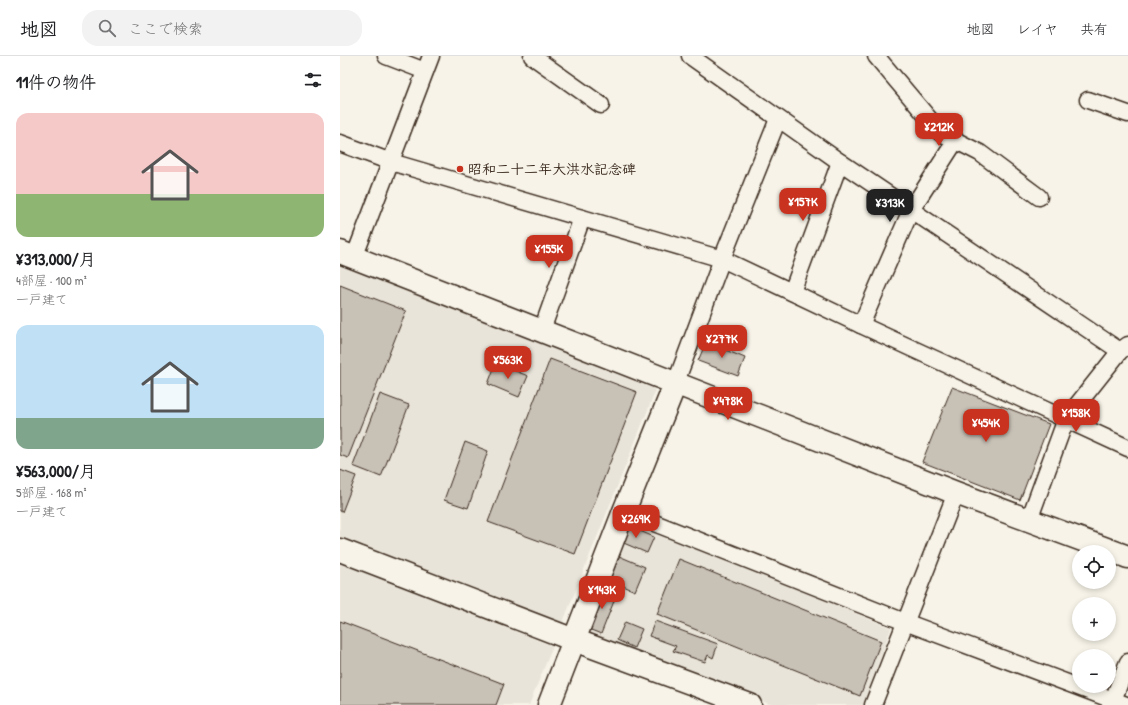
<!DOCTYPE html>
<html lang="ja">
<meta charset="utf-8">
<style>
:root{--surface:#fff;--page:#f2f2f2;--text:#202124;--muted:#757577;--line:#e0e0e0;--accent:#c8321e}
body{margin:0;font-family:"Patrick Hand","Klee One",sans-serif;background:var(--page);color:var(--text);height:100vh;display:flex;flex-direction:column;font-size:15px;white-space:nowrap}
*{box-sizing:border-box;margin:0}
p{font-size:13px;color:var(--muted)}
.icon{flex:none;width:22px;height:22px;fill:none;stroke:currentColor;stroke-width:2;stroke-linecap:round;stroke-linejoin:round}
.map{position:relative;flex:1;overflow:hidden}
.details{display:flex;flex-direction:column;background:var(--surface);width:340px}
.details>*{flex:none}
.tools{position:absolute;left:732px;top:489px;display:grid;gap:8px}
.tools a{display:grid;place-items:center;width:44px;height:44px;border-radius:50%;background:var(--surface);box-shadow:0 2px 6px #0003;font-size:20px}
.price{position:absolute;translate:-50% -34px;padding:0 9px;border-radius:8px;background:var(--accent);color:#fff;font-size:13px;line-height:26px;filter:drop-shadow(0 1px 2px #0008)}
.price::after{content:'';position:absolute;left:50%;top:24px;width:12px;height:9px;margin-left:-6px;background:inherit;clip-path:polygon(0 0,100% 0,50% 100%)}
.price.on{background:#222;color:#fff}
ul{padding:0;list-style:none}
li{display:grid;align-content:center;gap:8px;height:212px;padding:0 16px}
li span{display:grid;place-items:center;height:124px;border-radius:12px;color:#555}
li>.icon{margin-inline-start:auto}
span .icon{width:72px;height:72px;fill:#fffc;stroke-width:1}
li b{font-size:17px}
h2{display:flex;justify-content:space-between;align-items:center;height:48px;padding:0 16px;font-size:17px}
header{display:flex;align-items:center;gap:24px;box-sizing:border-box;height:56px;padding:0 20px;background:var(--surface);border-bottom:1px solid var(--line)}
header strong{font-size:19px}
nav{display:flex;gap:22px;margin-inline-start:auto;font-size:14px}
.search{width:280px;height:36px;background:var(--page);display:flex;align-items:center;gap:10px;box-sizing:border-box;padding:0 14px;border-radius:16px;color:var(--muted);font-size:15px}
main{display:flex;flex:1;min-height:0}
.map>svg:first-child{display:block}
</style>
<header>
<strong>地図</strong>
<div class="search"><svg class="icon" aria-label="search" viewBox="0 0 24 24"><circle cx="10" cy="10" r="6"/><path d="M15 15l6 6"/></svg>ここで検索</div>
<nav><a>地図</a><a>レイヤ</a><a>共有</a></nav>
</header>
<main>
<section class="details">
<h2>11件の物件<svg class="icon" aria-label="filters" viewBox="0 0 24 24"><path d="M4 7h16M4 17h16"/><circle cx="9" cy="7" r="2"/><circle cx="15" cy="17" r="2"/></svg></h2>
<ul>
<li><span style="background:linear-gradient(#f6c9c9 65%,#8fb573 0)"><svg class="icon" aria-label="home" viewBox="0 0 24 24"><path d="M3 11l9-7 9 7M6 9v11h12V9"/></svg></span><div><b>¥313,000/月</b><p>4部屋 · 100 m²</p><p>一戸建て</p></div></li>
<li><span style="background:linear-gradient(#bfe0f5 75%,#7fa58c 0)"><svg class="icon" aria-label="home" viewBox="0 0 24 24"><path d="M3 11l9-7 9 7M6 9v11h12V9"/></svg></span><div><b>¥563,000/月</b><p>5部屋 · 168 m²</p><p>一戸建て</p></div></li>
</ul>
</section>
<div class="map">
<svg width="788" height="649" viewBox="0 0 788 649">
<rect width="100%" height="100%" fill="#f7f3e8"/>
<filter id="ink" filterUnits="userSpaceOnUse"><feTurbulence type="fractalNoise" baseFrequency=".025" numOctaves="2"/><feDisplacementMap in="SourceGraphic" scale="8" xChannelSelector="R" yChannelSelector="G"/><feConvolveMatrix kernelMatrix="1 2 1 2 8 2 1 2 1" color-interpolation-filters="sRGB"/></filter>
<g filter="url(#ink)">
<g fill="#e9e4d9">
<path d="M0 208 312 327 315 336 221 571 0 484Z"/>
<path d="M284 462 551 572 523 649H432L238 578Z"/>
<path d="M0 507 213 590 189 649H0Z"/>
</g>
<g fill="#c8c1b6" stroke="#3b2a1e">
<path d="M0 229 66 255 8 402 0 399Z"/>
<path d="M366 286 405 302 398 320 358 305Z"/>
<path d="M210 303 297 336 235 498 148 466Z"/>
<path d="M156 307 188 320 179 341 148 328Z"/>
<path d="M612 331 709 368 680 444 582 406Z"/>
<path d="M40 338 69 349 41 421 13 410Z"/>
<path d="M125 386 148 395 128 452 104 444Z"/>
<path d="M0 414 16 420 2 456 0 455Z"/>
<path d="M286 469 314 481 307 497 279 485Z"/>
<path d="M279 500 305 511 295 535 269 524Z"/>
<path d="M339 503 541 585 520 640 317 558Z"/>
<path d="M264 529 278 535 261 578 246 572Z"/>
<path d="M0 565 164 628 156 649H0Z"/>
<path d="M315 565 378 588 373 602 368 599 365 606 333 595 336 590 309 580Z"/>
<path d="M285 566 302 573 294 592 277 584Z"/>
</g>
<g fill="none" stroke-linecap="round" stroke-linejoin="round">
<g stroke="#3b2a1e" stroke-width="19">
<g id="street">
<path d="M46 0 85 15"/>
<path d="M192 0 261 49"/>
<path d="M350 0 500 106 780 295"/>
<path d="M536 0 601 77 640 97 699 141"/>
<path d="M748 44 788 58"/>
<path d="M0 87 51 106 382 203 521 269 788 392"/>
<path d="M14 202 91 0"/>
<path d="M452 236 500 106"/>
<path d="M521 269 571 154 616 84"/>
<path d="M202 274 242 162"/>
<path d="M336 326 382 203 438 63"/>
<path d="M284 455 565 566 786 649"/>
<path d="M689 464 726 363 780 295 788 289"/>
<path d="M773 644 788 606"/>
<path d="M533 649 616 437"/>
</g>
</g>
<g stroke="#3b2a1e" stroke-width="25">
<g id="secondary">
<path d="M0 196 616 437 788 501"/>
<path d="M0 494 234 584 410 649"/>
<path d="M209 649 284 455 336 326"/>
</g>
</g>
<use href="#street" stroke="#f7f3e8" stroke-width="16"/>
<use href="#secondary" stroke="#f7f3e8" stroke-width="22"/>
</g>
</g>
<circle fill="#c8321e" stroke="#f7f3e8" stroke-width="1.5" cx="120" cy="113" r="4"/>
<g text-anchor="middle" stroke-width="3" stroke-linejoin="round" paint-order="stroke">
<g font-size="14" font-weight="bold" fill="#3b2a1e" stroke="#f7f3e8" text-anchor="start">
<text x="128" y="118">昭和二十二年大洪水記念碑</text>
</g>
</g>
</svg>
<div class="tools">
<a><svg class="icon" aria-label="locate" viewBox="0 0 24 24"><circle cx="12" cy="12" r="6"/><path d="M12 2v4M12 18v4M2 12h4M18 12h4"/></svg></a>
<a>+</a>
<a>−</a>
</div>
<b class="price" style="left:599px;top:91px">¥212K</b>
<b class="price" style="left:463px;top:166px">¥157K</b>
<b class="price on" style="left:550px;top:167px">¥313K</b>
<b class="price" style="left:209px;top:213px">¥155K</b>
<b class="price" style="left:382px;top:303px">¥277K</b>
<b class="price" style="left:168px;top:324px">¥563K</b>
<b class="price" style="left:388px;top:365px">¥478K</b>
<b class="price" style="left:736px;top:377px">¥158K</b>
<b class="price" style="left:646px;top:387px">¥454K</b>
<b class="price" style="left:296px;top:483px">¥269K</b>
<b class="price" style="left:262px;top:554px">¥143K</b>
</div>
</main>
